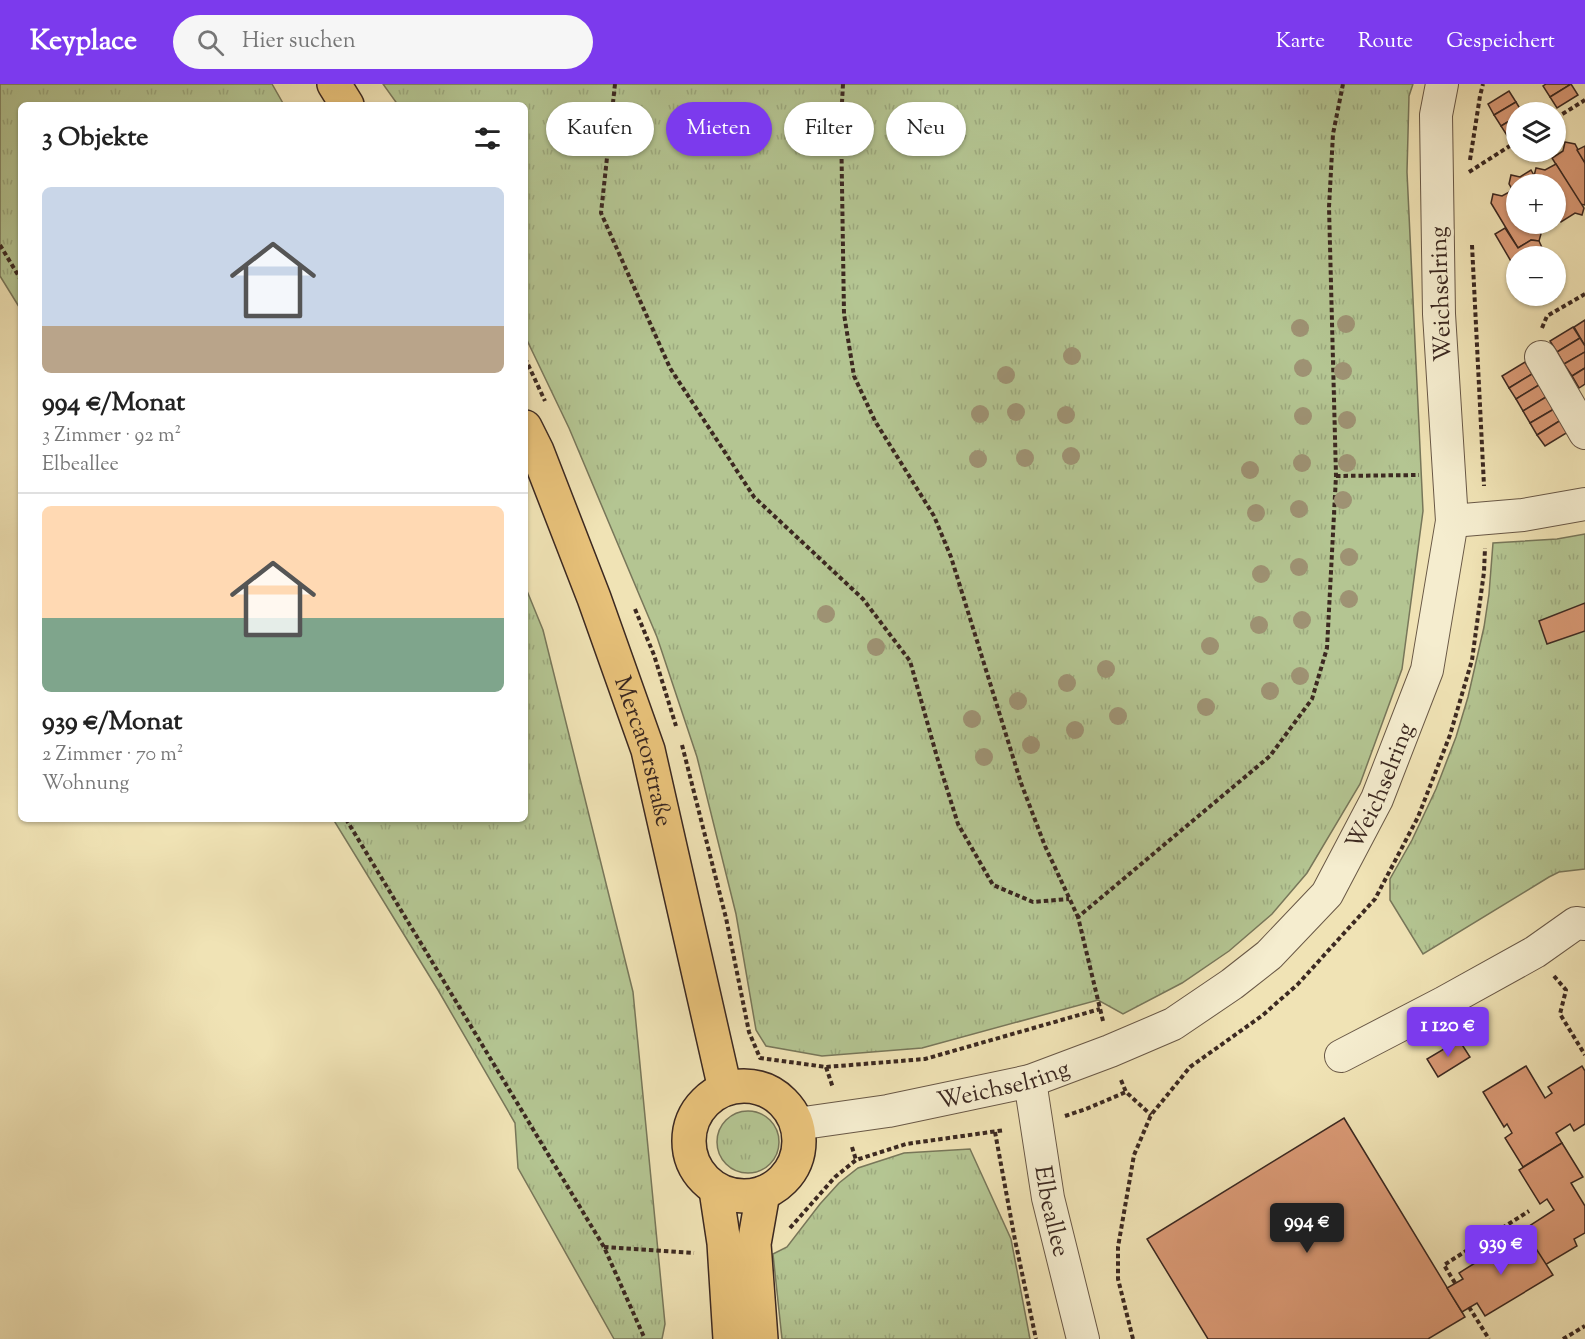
<!DOCTYPE html>
<html lang="de">
<meta charset="utf-8">
<style>
:root{--surface:#fff;--page:#f6f6f6;--text:#222;--muted:#767676;--line:#e0e0e0;--accent:#7c3aed}
body{margin:0;font-family:"Sorts Mill Goudy",serif;background:var(--page);color:var(--text);height:100vh;display:flex;flex-direction:column;font-size:22px;white-space:nowrap}
*{box-sizing:border-box;margin:0}
p{font-size:20px;color:var(--muted)}
.icon{flex:none;width:33px;height:33px;fill:none;stroke:currentColor;stroke-width:2;stroke-linecap:round;stroke-linejoin:round}
.map{position:relative;flex:1;overflow:hidden}
.drawer{position:absolute;left:18px;top:18px;width:510px;height:720px;display:flex;flex-direction:column;background:var(--surface);border-radius:9px;box-shadow:0 2px 4px #0004}
.drawer>*{flex:none}
.banner{position:absolute;left:546px;top:18px;width:570px;height:54px;display:flex;gap:12px}
.controls{position:absolute;left:1506px;top:18px;display:grid;gap:12px}
.controls a{display:grid;place-items:center;width:60px;height:60px;border-radius:50%;background:var(--surface);box-shadow:0 2px 4px #0004;font-size:30px}
.price{position:absolute;translate:-50% -51px;padding:0 14px;border-radius:6px;background:var(--accent);color:#fff;font-size:20px;line-height:39px;filter:drop-shadow(0 2px 3px #0008)}
.price::after{content:'';position:absolute;left:50%;top:36px;width:18px;height:14px;margin-left:-9px;background:inherit;clip-path:polygon(0 0,100% 0,50% 100%)}
.price.selected{background:#222;color:#fff}
ul{padding:0;list-style:none}
li{display:grid;align-content:center;gap:12px;height:318px;padding:0 24px}
li+li{border-top:2px solid var(--line)}
li span{display:grid;place-items:center;height:186px;border-radius:9px;color:#555}
li>.icon{margin-inline-start:auto}
span .icon{width:108px;height:108px;fill:#fffc;stroke-width:1}
li b{font-size:26px}
h2{display:flex;justify-content:space-between;align-items:center;height:72px;padding:0 24px;font-size:26px}
.pill{padding:0 21px;border-radius:27px;background:var(--surface);box-shadow:0 2px 4px #0004;font-size:21px;line-height:54px}
.pill.selected{background:var(--accent);color:#fff}
header{display:flex;align-items:center;gap:36px;box-sizing:border-box;height:84px;padding:0 30px;background:var(--accent);color:#fff}
header strong{font-size:28px}
nav{display:flex;gap:33px;margin-inline-start:auto;font-size:21px}
.search{width:420px;height:54px;background:var(--page);display:flex;align-items:center;gap:15px;box-sizing:border-box;padding:0 21px;border-radius:33px;color:var(--muted);font-size:22px}
.map>svg:first-child{display:block}
</style>
<header>
<strong>Keyplace</strong>
<div class="search"><svg class="icon" aria-label="search" viewBox="0 0 24 24"><circle cx="10" cy="10" r="6"/><path d="M15 15l6 6"/></svg>Hier suchen</div>
<nav><a>Karte</a><a>Route</a><a>Gespeichert</a></nav>
</header>
<div class="map">
<svg width="1585" height="1255" viewBox="0 0 1585 1255">
<defs>
<pattern id="grass-tufts" width="24" height="20" patternUnits="userSpaceOnUse" patternTransform="scale(1.5)"><rect width="24" height="20" fill="#b4c592"/><path d="M3 7l-1-3M5 7V3M7 7l1-3M15 17l-1-3M17 17v-4M19 17l1-3" fill="none" stroke="#9ca97e"/></pattern>
</defs>
<rect width="100%" height="100%" fill="#f0e3b5"/>
<filter id="stains"><feTurbulence type="fractalNoise" baseFrequency=".00333" numOctaves="4"/><feColorMatrix values="0 0 0 0 .2 0 0 0 0 .09 0 0 0 0 .02 0 0 0 .5 -.17"/></filter>
<radialGradient id="worn" r=".72"><stop offset=".6" stop-color="#630" stop-opacity="0"/><stop offset="1" stop-color="#630" stop-opacity=".3"/></radialGradient>
<g fill="url(#grass-tufts)" stroke="#78775a" stroke-width="1.5">
<path d="M0 0H272L284 21H21V226L0 192Z"/>
<path d="M383 0H1413L1409 12 1407 88 1423 427 1402 585 1360 700 1307 789 1272 830 1229 867 1182 899 1123 930 1098 916 922 964 822 972 766 962 756 946 736 830 697 673 657 553 569 344 525 252V21H398Z"/>
<path d="M1585 450V785L1559 788 1549 793 1423 870 1390 816V795L1412 756 1436 705 1456 653 1468 613 1484 543 1489 510 1493 459 1557 455Z"/>
<path d="M525 502 543 546 633 908 665 1240 662 1255H614L518 1084 515 1039 438 906 333 735H525Z"/>
<circle cx="748" cy="1058" r="31"/>
<path d="M970 1065 1011 1155 1030 1255H782L773 1170 787 1163 820 1120 839 1099 858 1084 904 1069Z"/>
</g>
<g fill="#d99975" stroke="#3c2921" stroke-width="1.5">
<path d="M1546 0H1571L1550 13 1543 2Z"/>
<path d="M1571 0 1578 11 1557 24 1550 13Z"/>
<path d="M1509 7 1516 18 1494 31 1488 20Z"/>
<path d="M1516 18 1522 28H1516V33L1501 42 1494 31Z"/>
<path d="M1516 33V48L1508 53 1501 42Z"/>
<path d="M1565 58 1575 60 1585 79V121L1580 120 1552 74 1563 67Z"/>
<path d="M1585 62V79L1577 66Z"/>
<path d="M1556 80 1584 124 1582 131 1575 129 1561 138 1556 127V100H1539L1534 92 1536 84 1545 86Z"/>
<path d="M1531 86 1539 100H1516V112L1509 100 1511 91 1520 93Z"/>
<path d="M1513 106 1516 112V140H1533L1541 150 1539 157 1531 156 1518 164 1491 119 1493 110 1502 112Z"/>
<path d="M1505 144 1518 164 1531 156 1539 157 1544 168 1538 172H1516V180L1512 179 1495 150Z"/>
<path d="M1585 236V262L1574 243Z"/>
<path d="M1573 243 1580 254 1557 268 1550 257Z"/>
<path d="M1580 254 1585 262V268L1564 280 1557 268Z"/>
<path d="M1585 268V284L1572 292 1564 280Z"/>
<path d="M1525 278 1532 290 1509 304 1502 292Z"/>
<path d="M1585 284V300L1579 304 1572 292Z"/>
<path d="M1532 290 1539 301 1516 315 1509 304Z"/>
<path d="M1539 301 1546 313 1523 327 1516 315Z"/>
<path d="M1546 313 1554 325 1530 339 1523 327Z"/>
<path d="M1554 325 1561 336 1537 351 1530 339Z"/>
<path d="M1561 336 1568 348 1545 362 1537 351Z"/>
<path d="M1585 519V547L1547 560 1539 537Z"/>
<path d="M1459 956 1470 973 1438 993 1427 975Z"/>
<path d="M1526 982 1545 1014 1552 1009 1548 1003 1582 982 1585 987V1040L1574 1047 1570 1040 1556 1049 1562 1059 1523 1083 1505 1054 1512 1049 1507 1040 1504 1043 1483 1008Z"/>
<path d="M1344 1034 1465 1233 1428 1255H1208L1147 1155Z"/>
<path d="M1562 1059 1583 1093 1571 1099 1585 1122V1149L1574 1155 1577 1162 1545 1181 1523 1146 1554 1126 1547 1115 1540 1120 1519 1086Z"/>
<path d="M1526 1149 1553 1191 1485 1232 1477 1219 1462 1228 1447 1204 1463 1195 1459 1189 1488 1171 1487 1169 1498 1163 1499 1165Z"/>
</g>
<g fill="none" stroke-linecap="round" stroke-linejoin="round">
<g stroke="#695846" stroke-width="34">
<g id="minor">
<path d="M1541 273 1585 349"/>
<path d="M1452 437 1523 431 1585 420"/>
<path d="M1341 972 1443 919 1535 868 1576 839 1585 840"/>
<path id="s1" d="M1030 997 1048 1114 1083 1255"/>
<path id="s2" d="M797 1040 888 1027 1030 997 1110 967 1173 940 1232 900 1269 871 1327 810 1377 715 1427 586 1452 437 1439 230 1436 31 1442 0"/>
</g>
</g>
<g stroke="#3c2921" stroke-width="36">
<g id="major">
<path d="M334 0 347 21"/>
<path id="s3" d="M525 343 537 367 594 514 648 666 725 1005"/>
<circle cx="744" cy="1057" r="55"/>
<path d="M716 1106 724 1159 730 1255"/>
<path d="M761 1255 754 1160 763 1109"/>
</g>
</g>
<g stroke="#3c2921" stroke-width="4" stroke-dasharray="4.5 3" stroke-linecap="butt">
<path d="M615 0 601 129 670 284 754 413 863 515 910 577 937 673 958 740 993 801 1033 818 1069 815"/>
<path d="M843 0 841 37 844 230 854 292 875 337 934 432 951 473 1021 699 1045 762 1078 833"/>
<path d="M1556 34 1585 16"/>
<path d="M1470 76 1480 12 1483 0"/>
<path d="M1469 88 1516 58"/>
<path d="M0 161 21 196"/>
<path d="M1472 161 1484 402"/>
<path d="M1542 244 1547 232 1585 210"/>
<path d="M525 274 545 317"/>
<path d="M1336 392 1419 391"/>
<path d="M635 525 654 571 676 642"/>
<path d="M682 661 726 834 749 948 760 974 826 983 925 975 1100 925"/>
<path d="M346 735 604 1163 644 1253"/>
<path d="M1554 892 1566 906 1560 930 1585 971"/>
<path d="M1103 937 1078 833 1270 672 1312 615 1327 564 1336 392 1329 123 1333 50 1343 0"/>
<path d="M826 983 833 1004"/>
<path d="M1121 996 1126 1008 1151 1031"/>
<path d="M1065 1032 1086 1025 1126 1008"/>
<path d="M995 1048 1015 1156 1036 1255"/>
<path d="M852 1063 856 1076"/>
<path d="M790 1144 835 1093 856 1076 906 1060 1005 1046"/>
<path d="M604 1163 694 1169"/>
<path d="M1455 1199 1444 1181 1529 1127"/>
<path d="M1469 1223 1489 1255"/>
<path d="M1133 1255 1118 1195V1163L1134 1071 1151 1031 1190 983 1263 931 1298 900 1375 815 1418 733 1450 651 1472 576 1484 488 1485 464"/>
<path d="M1563 1255 1585 1242"/>
</g>
<use href="#minor" stroke="#f5edcf" stroke-width="32"/>
<use href="#major" stroke="#e8c27a" stroke-width="33"/>
</g>
<g fill="#9e9273">
<circle cx="1346" cy="240" r="9"/>
<circle cx="1300" cy="244" r="9"/>
<circle cx="1072" cy="272" r="9"/>
<circle cx="1303" cy="284" r="9"/>
<circle cx="1343" cy="287" r="9"/>
<circle cx="1006" cy="291" r="9"/>
<circle cx="1016" cy="328" r="9"/>
<circle cx="980" cy="330" r="9"/>
<circle cx="1066" cy="331" r="9"/>
<circle cx="1303" cy="332" r="9"/>
<circle cx="1347" cy="336" r="9"/>
<circle cx="1071" cy="372" r="9"/>
<circle cx="1025" cy="374" r="9"/>
<circle cx="978" cy="375" r="9"/>
<circle cx="1302" cy="379" r="9"/>
<circle cx="1347" cy="379" r="9"/>
<circle cx="1250" cy="386" r="9"/>
<circle cx="1343" cy="416" r="9"/>
<circle cx="1299" cy="425" r="9"/>
<circle cx="1256" cy="429" r="9"/>
<circle cx="1349" cy="473" r="9"/>
<circle cx="1299" cy="483" r="9"/>
<circle cx="1261" cy="490" r="9"/>
<circle cx="1349" cy="515" r="9"/>
<circle cx="826" cy="530" r="9"/>
<circle cx="1302" cy="536" r="9"/>
<circle cx="1259" cy="541" r="9"/>
<circle cx="1210" cy="562" r="9"/>
<circle cx="876" cy="563" r="9"/>
<circle cx="1106" cy="585" r="9"/>
<circle cx="1300" cy="592" r="9"/>
<circle cx="1067" cy="599" r="9"/>
<circle cx="1270" cy="607" r="9"/>
<circle cx="1018" cy="617" r="9"/>
<circle cx="1206" cy="623" r="9"/>
<circle cx="1118" cy="632" r="9"/>
<circle cx="972" cy="635" r="9"/>
<circle cx="1075" cy="646" r="9"/>
<circle cx="1031" cy="661" r="9"/>
<circle cx="984" cy="673" r="9"/>
</g>
<g text-anchor="middle" stroke-width="6" stroke-linejoin="round" paint-order="stroke">
<g font-size="24" fill="#3c2921" stroke="#f5edcf">
<text transform="translate(1440 210) rotate(-92)" y="8">Weichselring</text>
<text dy="8" stroke="none"><textPath href="#s3" startOffset="346">Mercatorstraße</textPath></text>
<text dy="8" stroke="none"><textPath href="#s2" startOffset="714">Weichselring</textPath></text>
<text dy="8" stroke="none"><textPath href="#s2" startOffset="210">Weichselring</textPath></text>
<text dy="8" stroke="none"><textPath href="#s1" startOffset="132">Elbeallee</textPath></text>
</g>
</g>
<rect width="100%" height="100%" filter="url(#stains)"/>
<rect width="100%" height="100%" fill="url(#worn)"/>
</svg>
<div class="controls">
<a><svg class="icon" aria-label="layers" viewBox="0 0 24 24"><path d="M12 4l9 5-9 5-9-5zM3 14l9 5 9-5"/></svg></a>
<a>+</a>
<a>−</a>
</div>
<b class="price" style="left:1448px;top:974px">1 120 €</b>
<b class="price selected" style="left:1307px;top:1170px">994 €</b>
<b class="price" style="left:1501px;top:1192px">939 €</b>
<div class="banner">
<a class="pill">Kaufen</a>
<a class="pill selected">Mieten</a>
<a class="pill">Filter</a>
<a class="pill">Neu</a>
</div>
<section class="drawer">
<h2>3 Objekte<svg class="icon" aria-label="filters" viewBox="0 0 24 24"><path d="M4 7h16M4 17h16"/><circle cx="9" cy="7" r="2"/><circle cx="15" cy="17" r="2"/></svg></h2>
<ul>
<li><span style="background:linear-gradient(#c9d6e8 75%,#b9a48a 0)"><svg class="icon" aria-label="home" viewBox="0 0 24 24"><path d="M3 11l9-7 9 7M6 9v11h12V9"/></svg></span><div><b>994 €/Monat</b><p>3 Zimmer · 92 m²</p><p>Elbeallee</p></div></li>
<li><span style="background:linear-gradient(#ffd9b3 60%,#7fa58c 0)"><svg class="icon" aria-label="home" viewBox="0 0 24 24"><path d="M3 11l9-7 9 7M6 9v11h12V9"/></svg></span><div><b>939 €/Monat</b><p>2 Zimmer · 70 m²</p><p>Wohnung</p></div></li>
</ul>
</section>
</div>
